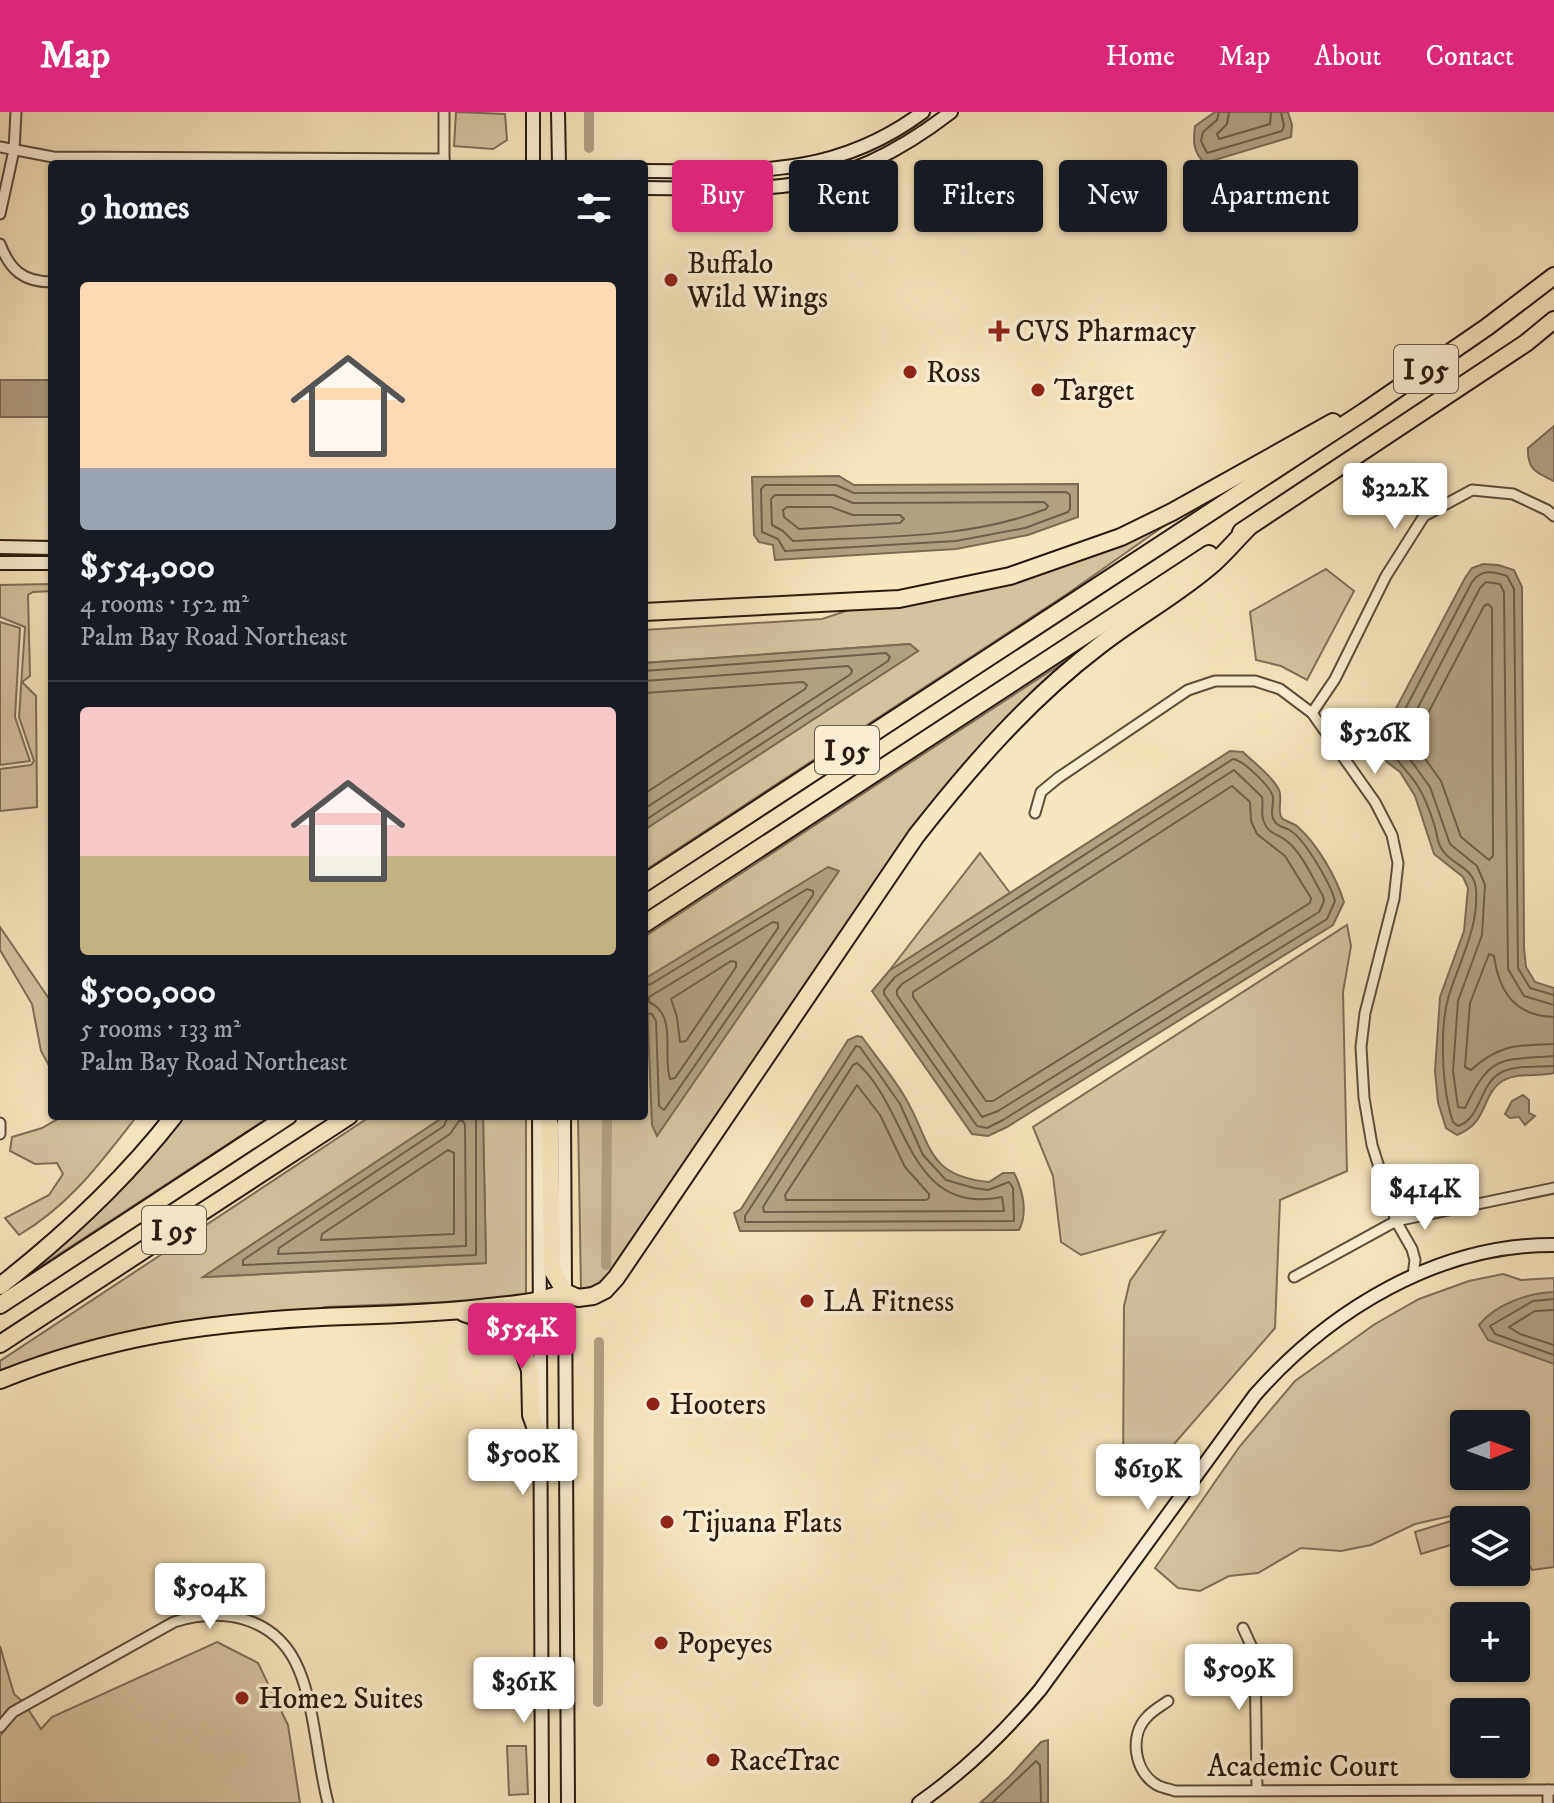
<!DOCTYPE html>
<meta charset="utf-8">
<style>
:root{--surface:#171b24;--page:#242831;--text:#f1f3f6;--muted:#9ea1a6;--line:#363941;--accent:#db2777}
body{margin:0;font-family:"IM FELL DW Pica",serif;background:var(--page);color:var(--text);height:100vh;display:flex;flex-direction:column;font-size:30px;white-space:nowrap}
*{box-sizing:border-box;margin:0}
p{font-size:26px;color:var(--muted)}
.icon{flex:none;width:44px;height:44px;fill:none;stroke:currentColor;stroke-width:2;stroke-linecap:round;stroke-linejoin:round}
.map{position:relative;flex:1;overflow:hidden}
.panel{position:absolute;left:48px;top:48px;width:600px;height:960px;display:flex;flex-direction:column;background:var(--surface);border-radius:8px;box-shadow:0 2px 6px #0004}
.panel>*{flex:none}
.hud{position:absolute;left:672px;top:48px;width:760px;height:72px;display:flex;gap:16px}
.needle{width:52px;rotate:89deg}
.fabs{position:absolute;left:1450px;top:1298px;display:grid;gap:16px}
.fabs a{display:grid;place-items:center;width:80px;height:80px;border-radius:8px;background:var(--surface);box-shadow:0 2px 6px #0004;font-size:40px}
.price{position:absolute;translate:-50% -68px;padding:0 18px;border-radius:8px;background:#fff;color:#222;font-size:26px;line-height:52px;filter:drop-shadow(0 2px 4px #0008)}
.price::after{content:'';position:absolute;left:50%;top:48px;width:24px;height:18px;margin-left:-12px;background:inherit;clip-path:polygon(0 0,100% 0,50% 100%)}
.price.on{background:var(--accent);color:#fff}
ul{padding:0;list-style:none}
li{display:grid;align-content:center;gap:16px;height:424px;padding:0 32px}
li+li{border-top:2px solid var(--line)}
li span{display:grid;place-items:center;height:248px;border-radius:8px;color:#555}
li>.icon{margin-inline-start:auto}
span .icon{width:144px;height:144px;fill:#fffc;stroke-width:1}
li b{font-size:34px}
h2{display:flex;justify-content:space-between;align-items:center;height:96px;padding:0 32px;font-size:34px}
.pill{padding:0 28px;border-radius:8px;background:var(--surface);box-shadow:0 2px 6px #0004;font-size:28px;line-height:72px}
.pill.on{background:var(--accent);color:#fff}
header{display:flex;align-items:center;gap:48px;box-sizing:border-box;height:112px;padding:0 40px;background:var(--accent);color:#fff}
header strong{font-size:38px}
nav{display:flex;gap:44px;margin-inline-start:auto;font-size:28px}
.map>svg:first-child{display:block}
</style>
<header>
<strong>Map</strong>
<nav><a>Home</a><a>Map</a><a>About</a><a>Contact</a></nav>
</header>
<div class="map">
<svg width="1554" height="1691" viewBox="0 0 1554 1691">
<rect width="100%" height="100%" fill="#f7e6be"/>
<filter id="stains"><feTurbulence type="fractalNoise" baseFrequency=".0025" numOctaves="4"/><feColorMatrix values="0 0 0 0 .2 0 0 0 0 .09 0 0 0 0 .02 0 0 0 .5 -.17"/></filter>
<radialGradient id="worn" r=".72"><stop offset=".6" stop-color="#630" stop-opacity="0"/><stop offset="1" stop-color="#630" stop-opacity=".3"/></radialGradient>
<g fill="#d4c3a0" stroke="#7e6e58" stroke-width="2" fill-rule="evenodd">
<path d="M456 0 505 2 507 28 493 37 454 34Z"/>
<path d="M1174 407 1067 482 644 759V718L918 539 909 532 644 551V518L822 507 858 495 932 486Z"/>
<path d="M1326 457 1354 479 1307 568 1281 554 1256 548 1250 500Z"/>
<path d="M52 472V479L33 480 28 483 30 564 22 570 36 584 37 695 0 699V657L31 653 34 649 19 605 25 515 0 505V473Z"/>
<path d="M0 510 20 516 15 605 30 649 0 653Z"/>
<path d="M1093 531 1009 609 608 1163 596 1174 581 1177 578 1004H644V825Z"/>
<path d="M980 741 1010 781 889 859Z"/>
<path d="M1347 813 1351 834 1343 880 1347 1059 1280 1088 1275 1216 1134 1378 1123 1361 1124 1194 1130 1169 1165 1119 1081 1143 1061 1130 1053 1064 1033 1015Z"/>
<path d="M0 815 52 891V959L41 939 32 892 0 838Z"/>
<path d="M63 1004H137C100 1051 71 1092 19 1123L5 1106 49 1083 63 1062 57 1051 35 1052 10 1039 12 1025 42 1016Z"/>
<path d="M180 1004H271L26 1164 25 1161Z"/>
<path d="M371 1004H445L204 1165 486 1151 483 1004H526V1187L325 1195 300 1203 268 1205 0 1265V1249Z"/>
<path d="M1503 1162 1521 1168 1554 1166V1455L1532 1458 1516 1432V1408H1490L1477 1398 1415 1412 1371 1433 1341 1439 1301 1436 1258 1461 1229 1464 1200 1479 1178 1476 1155 1456 1240 1334 1295 1269 1375 1212 1419 1187 1469 1169ZM1464 1312H1516V1364H1464Z"/>
<path d="M1451 1409 1457 1431 1421 1442 1415 1420Z"/>
<path d="M217 1530 258 1551 288 1613 300 1691H0V1624L16 1604 28 1597 41 1617 52 1605Z"/>
<path d="M0 1534 14 1582 22 1589 8 1597 0 1607Z"/>
<path d="M507 1634H526L528 1682 509 1683Z"/>
</g>
<g fill="#b1a183" stroke="#7a6b55" stroke-width="2">
<path d="M1215 0H1288L1292 13 1291 25 1205 51C1193 41 1193 29 1195 14Z"/>
<rect x="0" y="268" width="52" height="37"/>
<path d="M1554 314V369C1536 361 1527 357 1528 336Z"/>
<path d="M839 364 854 373 1078 372V405L1028 423 956 437 775 448 773 433 759 430 754 423 752 365Z"/>
<path d="M1483 452 1498 453 1514 458 1522 475 1524 836 1526 855 1535 870 1554 876V961C1539 965 1519 960 1504 968 1480 982 1490 1010 1457 1023L1446 1016 1438 990 1435 959 1440 885 1464 819 1468 776 1463 765 1434 742 1415 684 1400 660 1387 650 1380 633 1384 619 1465 466 1472 456Z"/>
<path d="M910 532 918 539 644 718V551Z"/>
<path d="M1230 639 1243 640C1254 651 1271 663 1278 676 1284 685 1276 699 1282 706 1286 710 1294 711 1298 715 1318 733 1336 765 1344 790L1333 813 1007 1015 988 1024 972 1022 872 879 889 859Z"/>
<path d="M828 755 839 759 657 1024 652 1013 646 866Z"/>
<path d="M857 924 862 925C877 946 894 966 906 987 932 1032 926 1064 989 1070L1003 1061H1014C1023 1078 1028 1101 1019 1118L740 1119 734 1101 741 1097 848 928Z"/>
<path d="M1523 983 1529 988V1001L1535 1004 1525 1013 1519 1005 1510 1006 1505 1002 1512 989Z"/>
<path d="M445 1004H483L486 1151 203 1165Z"/>
<path d="M1554 1180V1252L1488 1228 1479 1213C1496 1192 1528 1181 1554 1180Z"/>
<path d="M1048 1628V1691H980L1009 1665 1041 1630Z"/>
</g>
<g fill="none" stroke-linecap="round" stroke-linejoin="round">
<g stroke="#6c5e4a" stroke-width="2">
<path d="M1219 0 1217 8 1203 20 1201 29 1207 41 1282 19 1284 14 1281 0"/>
<path d="M1229 0 1227 12 1217 22 1219 27 1270 12 1271 0"/>
<path d="M765 373H836L854 381 1066 380 1070 383V397L1068 400 1025 416 956 429 785 439 778 427 762 420 761 377Z"/>
<path d="M775 383H834L853 391 1044 390 1048 394 1046 397C966 428 877 424 793 429L783 419 772 413 771 387Z"/>
<path d="M787 395H831L853 403H900L904 407 900 411 799 417 784 405 783 398Z"/>
<path d="M1488 492 1492 496 1493 744 1489 748 1461 725 1441 669 1413 630 1484 494Z"/>
<path d="M644 559 886 541 890 545 888 549 644 709"/>
<path d="M644 569 848 554 852 558 851 562 644 697"/>
<path d="M644 581 803 570 807 573 805 577 644 682"/>
<path d="M1233 647C1243 648 1271 675 1273 685 1274 694 1269 702 1275 710 1280 716 1286 715 1291 719 1306 729 1331 773 1335 789L1327 807 1003 1008 987 1016 977 1014 884 882V878L895 865Z"/>
<path d="M1234 658 1262 685C1264 693 1260 702 1264 710 1268 722 1279 722 1288 730 1303 743 1313 767 1323 784L1324 789 1319 800 998 999 982 1005 897 883V878L902 872Z"/>
<path d="M1232 674 1250 690 1251 709 1257 722 1285 744 1311 786 1310 791 993 989H986L913 885V880Z"/>
<path d="M773 810 778 811V816L675 966 670 967C662 942 678 903 649 890V885Z"/>
<path d="M731 849 736 850V855L686 929 680 930 677 905 671 887Z"/>
<path d="M644 874 651 872 807 777 813 779V783L664 998 659 994 656 909 652 902 644 901"/>
<path d="M1554 883 1530 876 1518 856 1514 477 1507 464C1493 459 1481 457 1472 470L1392 622C1385 643 1407 656 1417 673 1425 685 1430 699 1434 712 1437 720 1437 730 1441 736 1450 753 1474 754 1476 777 1479 815 1460 848 1449 883 1439 916 1442 978 1453 1010L1458 1014C1482 1006 1479 971 1502 960 1517 953 1538 955 1554 954"/>
<path d="M1554 893 1524 884 1508 857 1504 480 1500 472 1486 470 1480 476 1399 632 1430 675 1450 732 1477 754 1485 773 1482 823 1458 889 1453 959 1458 995 1465 996C1490 943 1499 948 1554 944"/>
<path d="M1554 905C1515 904 1499 880 1494 844L1489 842 1470 891 1465 955 1471 958C1499 932 1518 933 1554 932"/>
<path d="M856 934 860 935 900 992 923 1043 946 1068 974 1076 988 1078 1009 1070 1013 1076 1014 1109 745 1110V1104Z"/>
<path d="M857 951C909 996 907 1105 1002 1085L1004 1099 764 1100 763 1095 853 953Z"/>
<path d="M857 973 880 1003 905 1055 929 1082V1086L926 1088H786L785 1083Z"/>
<path d="M448 1004 444 1014 243 1148V1153L476 1143V1004"/>
<path d="M459 1009H463L465 1013 466 1134 278 1142 279 1136 450 1022Z"/>
<path d="M448 1038 454 1041V1122L321 1128 322 1122Z"/>
<path d="M1554 1187 1533 1189 1490 1214 1495 1222 1554 1243"/>
<path d="M1554 1198 1535 1199 1509 1215 1520 1222 1554 1233"/>
<path d="M992 1691 1036 1649 1040 1653 1041 1691"/>
</g>
<g stroke="#b1a183" stroke-width="10">
<path d="M589 0V36"/>
<path d="M606 1153 607 1004"/>
<path d="M598 1590 599 1230"/>
</g>
<g stroke="#5c4d3c" stroke-width="13">
<g id="street">
<path d="M444 0V52"/>
<path d="M0 35 53 45 444 47"/>
<path d="M0 102 14 38 16 0"/>
<path d="M0 132C10 158 23 170 52 170"/>
<path d="M1312 601 1335 567 1386 464 1424 404 1472 378 1513 382 1547 398 1554 404"/>
<path d="M1035 701 1041 680 1058 666 1188 578 1215 569H1255L1280 577 1312 601 1375 690 1392 723 1398 751 1394 787 1365 901 1361 935 1364 986 1372 1033 1396 1109 1412 1137 1415 1148 1413 1164"/>
<path d="M0 1011V1022"/>
<path d="M1294 1165 1396 1109 1554 1076"/>
<path d="M1243 1516 1255 1542 1257 1678"/>
<path d="M1168 1589C1161 1594 1152 1599 1147 1605 1129 1623 1134 1660 1157 1673 1162 1676 1170 1677 1175 1679L1554 1678"/>
<path d="M0 1615 13 1600 174 1510C223 1495 277 1504 299 1558 315 1596 317 1649 328 1691"/>
<path d="M1548 1678V1691"/>
</g>
</g>
<g stroke="#281a10" stroke-width="16">
<g id="secondary">
<path d="M558 0 559 52"/>
<path d="M533 52V0"/>
<path d="M644 59C750 59 833 67 923 0"/>
<path d="M644 76C695 76 747 80 797 72 854 64 907 34 951 0"/>
<path d="M0 435 52 436"/>
<path d="M0 451H52"/>
<path d="M539 1004 542 1691"/>
<path d="M564 1004 568 1691"/>
<path d="M919 1691C966 1658 1004 1621 1040 1578L1255 1283C1330 1198 1438 1132 1554 1133"/>
</g>
</g>
<g stroke="#281a10" stroke-width="20">
<g id="highway">
<path d="M1241 420 1526 231 1554 208"/>
<path d="M644 500 899 487 1010 464 1121 425 1172 400 1333 310"/>
<path d="M644 771 1365 299 1487 215 1554 164"/>
<path d="M644 812 1209 442"/>
<path d="M547 1004 550 1013 552 1158 565 1180 578 1186 593 1184 605 1178 616 1166 916 724C971 654 1028 588 1099 534 1136 505 1179 482 1214 451 1226 440 1237 427 1248 416"/>
<path d="M0 1174C64 1124 124 1068 174 1004"/>
<path d="M0 1193 288 1004"/>
<path d="M464 1201 505 1215 520 1230 530 1258 531 1303 540 1328"/>
<path d="M0 1232 349 1004"/>
<path d="M0 1268C110 1224 205 1211 322 1205 376 1203 429 1202 481 1196 512 1192 536 1192 565 1180"/>
</g>
</g>
<use href="#street" stroke="#faefd5" stroke-width="9"/>
<use href="#secondary" stroke="#faefd5" stroke-width="12"/>
<use href="#highway" stroke="#f7e6be" stroke-width="16"/>
</g>
<g fill="#8f2418" stroke="#faefd5" stroke-width="3">
<circle cx="671" cy="168" r="8"/>
<path d="M995 207h8v8h8v8h-8v8h-8v-8h-8v-8h8z"/>
<circle cx="910" cy="260" r="8"/>
<circle cx="1038" cy="278" r="8"/>
<circle cx="807" cy="1189" r="8"/>
<circle cx="653" cy="1292" r="8"/>
<circle cx="667" cy="1410" r="8"/>
<circle cx="661" cy="1531" r="8"/>
<circle cx="242" cy="1586" r="8"/>
<circle cx="713" cy="1648" r="8"/>
</g>
<g text-anchor="middle" stroke-width="7" stroke-linejoin="round" paint-order="stroke">
<g fill="#faefd5" stroke="#675a4b" stroke-width="2">
<rect x="1394" y="233" width="64" height="48" rx="6"/>
<rect x="815" y="614" width="64" height="48" rx="6"/>
<rect x="142" y="1094" width="64" height="48" rx="6"/>
</g>
<g font-size="28" font-weight="bold" fill="#281a10">
<text x="1426" y="267">I 95</text>
<text x="847" y="648">I 95</text>
<text x="174" y="1128">I 95</text>
</g>
<g font-size="30" fill="#281a10" stroke="#faefd5" text-anchor="start">
<text x="687" y="161">Buffalo<tspan x="687" dy="34">Wild Wings</tspan></text>
<text x="1015" y="229">CVS Pharmacy</text>
<text x="926" y="270">Ross</text>
<text x="1054" y="288">Target</text>
<text x="823" y="1199">LA Fitness</text>
<text x="669" y="1302">Hooters</text>
<text x="683" y="1420">Tijuana Flats</text>
<text x="677" y="1541">Popeyes</text>
<text x="258" y="1596">Home2 Suites</text>
<text x="729" y="1658">RaceTrac</text>
</g>
<g font-size="30" fill="#281a10" stroke="#faefd5">
<text x="1303" y="1664">Academic Court</text>
</g>
</g>
<rect width="100%" height="100%" filter="url(#stains)"/>
<rect width="100%" height="100%" fill="url(#worn)"/>
</svg>
<div class="fabs">
<a><svg class="needle" viewBox="-14 -14 28 28"><path d="M0-13l5 13h-10z" fill="#e53935"/><path d="M0 13l5-13h-10z" fill="#9ea1a6"/></svg></a>
<a><svg class="icon" aria-label="layers" viewBox="0 0 24 24"><path d="M12 4l9 5-9 5-9-5zM3 14l9 5 9-5"/></svg></a>
<a>+</a>
<a>−</a>
</div>
<b class="price" style="left:1395px;top:419px">$322K</b>
<b class="price" style="left:1375px;top:664px">$526K</b>
<b class="price" style="left:1425px;top:1120px">$414K</b>
<b class="price on" style="left:522px;top:1259px">$554K</b>
<b class="price" style="left:523px;top:1385px">$500K</b>
<b class="price" style="left:1148px;top:1400px">$619K</b>
<b class="price" style="left:210px;top:1519px">$504K</b>
<b class="price" style="left:1239px;top:1600px">$509K</b>
<b class="price" style="left:524px;top:1613px">$361K</b>
<div class="hud">
<a class="pill on">Buy</a>
<a class="pill">Rent</a>
<a class="pill">Filters</a>
<a class="pill">New</a>
<a class="pill">Apartment</a>
</div>
<section class="panel">
<h2>9 homes<svg class="icon" aria-label="filters" viewBox="0 0 24 24"><path d="M4 7h16M4 17h16"/><circle cx="9" cy="7" r="2"/><circle cx="15" cy="17" r="2"/></svg></h2>
<ul>
<li><span style="background:linear-gradient(#ffd9b3 75%,#9aa5b1 0)"><svg class="icon" aria-label="home" viewBox="0 0 24 24"><path d="M3 11l9-7 9 7M6 9v11h12V9"/></svg></span><div><b>$554,000</b><p>4 rooms · 152 m²</p><p>Palm Bay Road Northeast</p></div></li>
<li><span style="background:linear-gradient(#f6c9c9 60%,#c2b280 0)"><svg class="icon" aria-label="home" viewBox="0 0 24 24"><path d="M3 11l9-7 9 7M6 9v11h12V9"/></svg></span><div><b>$500,000</b><p>5 rooms · 133 m²</p><p>Palm Bay Road Northeast</p></div></li>
</ul>
</section>
</div>
